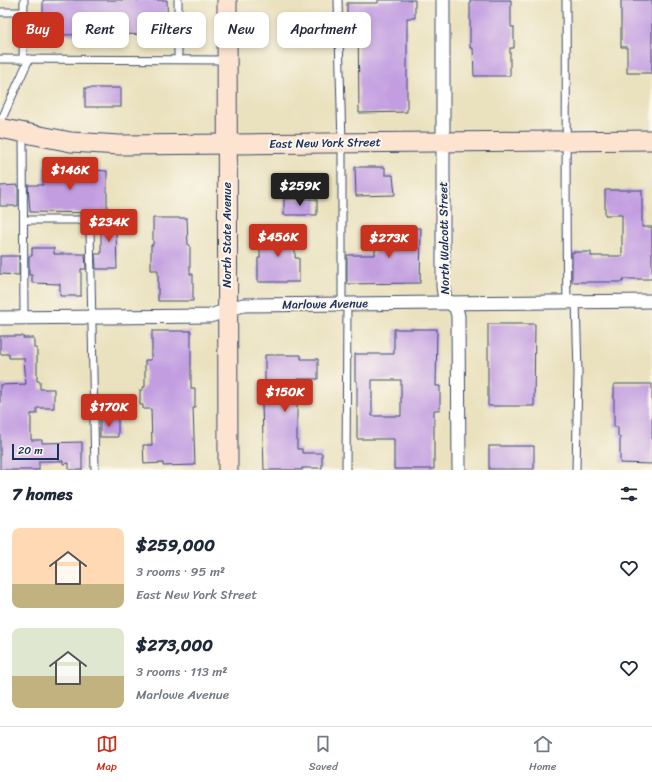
<!DOCTYPE html>
<meta charset="utf-8">
<style>
:root{--surface:#fff;--page:#f2f2f3;--text:#1f2937;--muted:#747a83;--line:#e0e1e3;--accent:#c8321e}
body{margin:0;font-family:Sriracha,sans-serif;background:var(--page);color:var(--text);height:100vh;display:flex;flex-direction:column;font-size:15px;white-space:nowrap}
*{box-sizing:border-box;margin:0}
p{font-size:13px;color:var(--muted)}
.icon{flex:none;width:22px;height:22px;fill:none;stroke:currentColor;stroke-width:2;stroke-linecap:round;stroke-linejoin:round}
.map{position:relative;height:470px;overflow:hidden}
.sheet{display:flex;flex-direction:column;background:var(--surface);flex:1}
.sheet>*{flex:none}
.top-card{position:absolute;left:12px;top:12px;width:400px;height:36px;display:flex;gap:8px}
.scale{position:absolute;left:12px;bottom:10px;width:47px;box-sizing:border-box;padding-left:4px;border:2px solid #1b2f5e;border-top:0;font-size:11px;line-height:14px;white-space:nowrap;color:#1b2f5e;-webkit-text-stroke:3px #fbf7ec;paint-order:stroke}
.price{position:absolute;translate:-50% -34px;padding:0 9px;border-radius:4px;background:var(--accent);color:#fff;font-size:13px;line-height:26px;filter:drop-shadow(0 1px 2px #0008)}
.price::after{content:'';position:absolute;left:50%;top:24px;width:12px;height:9px;margin-left:-6px;background:inherit;clip-path:polygon(0 0,100% 0,50% 100%)}
.price.current{background:#222;color:#fff}
ul{padding:0;list-style:none}
li{display:flex;align-items:center;gap:12px;height:100px;padding:0 12px}
li span{display:grid;place-items:center;flex:none;width:112px;height:80px;border-radius:8px;color:#555}
li>.icon{margin-inline-start:auto}
span .icon{width:48px;height:48px;fill:#fffc;stroke-width:1}
li b{font-size:17px}
h2{display:flex;justify-content:space-between;align-items:center;height:48px;padding:0 12px;font-size:17px}
.pill{padding:0 14px;border-radius:8px;background:var(--surface);box-shadow:0 2px 6px #0003;font-size:14px;line-height:36px}
.pill.current{background:var(--accent);color:#fff}
.menu{display:flex;justify-content:space-around;align-items:center;height:56px;border-top:1px solid var(--line);background:var(--surface);font-size:11px;color:var(--muted)}
.menu a{display:grid;justify-items:center;gap:2px}
.menu .current{color:var(--accent)}
.map>svg:first-child{display:block}
</style>
<div class="map">
<svg width="652" height="470" viewBox="0 0 652 470">
<rect width="100%" height="100%" fill="#fbf7ec"/>
<filter id="ink" filterUnits="userSpaceOnUse"><feTurbulence type="fractalNoise" baseFrequency=".025" numOctaves="2"/><feDisplacementMap in="SourceGraphic" scale="8" xChannelSelector="R" yChannelSelector="G"/><feConvolveMatrix kernelMatrix="1 2 1 2 8 2 1 2 1" color-interpolation-filters="sRGB"/></filter>
<filter id="wash" filterUnits="userSpaceOnUse"><feTurbulence type="fractalNoise" baseFrequency=".012" numOctaves="4" result="noise"/><feDisplacementMap in="SourceGraphic" scale="16" xChannelSelector="R" yChannelSelector="G"/><feGaussianBlur stdDeviation="0.9" result="paint"/><feColorMatrix in="noise" values="0 0 0 0 0 0 0 0 0 0 0 0 0 0 0 0 0 1.4 0 .05"/><feComposite in="paint" operator="in"/></filter>
<g filter="url(#wash)">
<rect width="100%" height="100%" fill="#eae1be"/>
<g id="blocks">
<g fill="#c29ee1" fill-rule="evenodd">
<path d="M43 0H167L168 34 43 35Z"/>
<path d="M378 0H415V18H407V112L359 113 358 18H347V3H378Z"/>
<path d="M470 0H511V27H514V48H510V76H474L473 48H470Z"/>
<path d="M621 0H652V73H627V47H621Z"/>
<rect x="85" y="88" width="36" height="19"/>
<path d="M43 166 107 171V213L30 212 28 185H43Z"/>
<path d="M355 167H385V175H393L395 195 356 196Z"/>
<path d="M18 185V206H0V186Z"/>
<path d="M605 190H642V227H652V279H623V282H572V252H591V256H622V215H605Z"/>
<rect x="284" y="199" width="33" height="16"/>
<path d="M101 216H122V232H116L117 269H96L95 254H101Z"/>
<path d="M153 218H187L188 245H190V274H193V301H158V270H151V245H153Z"/>
<path d="M375 228H421L420 283 347 284V255H375Z"/>
<path d="M260 232H295V258H299V282H258V258H260Z"/>
<path d="M32 248H54V254H85L86 269H81V296H60V284L32 283V275H29V256H32Z"/>
<path d="M0 256H19V275L0 274Z"/>
<path d="M488 324H535L534 406H488Z"/>
<path d="M394 329H437L436 386H440V410H434V469H394V439H357V381H355V354H394ZM372 380H401V416H372Z"/>
<path d="M152 331H191V388H195V408H193L195 465 163 466V463L144 464 143 445H152L151 409H143V405H140V390H143V387H145V360H151V351H152Z"/>
<path d="M0 336H23V338H34V348H37V381H40V389H54V408H37V414H31V440H42V443L82 442V470H69V463L63 464V461H39V470H0V385L26 384 24 358H9V354H0Z"/>
<path d="M265 355H301V359H318V379H297V449H302V453H322V468H302V470H264L262 404H259V387H265Z"/>
<path d="M614 384H652V464L620 463V437H618V427H614Z"/>
<rect x="100" y="418" width="18" height="19"/>
<rect x="489" y="446" width="45" height="23"/>
</g>
</g>
</g>
<g filter="url(#ink)">
<use href="#blocks" fill-opacity="0" stroke="#3a4a6c" stroke-width="1"/>
<g fill="none" stroke-linecap="round" stroke-linejoin="round">
<g stroke="#3a4a6c" stroke-width="9">
<g id="lane">
<path d="M178 0V59"/>
<path d="M338 0 342 143V304"/>
<path d="M566 0C567 101 565 201 567 301"/>
<path d="M0 12H24"/>
<path d="M0 59 227 60"/>
<path d="M23 59 24 0"/>
<path d="M0 123 29 59"/>
<path d="M23 134 24 318"/>
<path d="M24 220H80L88 225 90 230 95 470"/>
<path d="M346 470 347 304"/>
<path d="M576 470 578 372 576 301"/>
</g>
</g>
<g stroke="#3a4a6c" stroke-width="15">
<g id="street">
<path d="M443 0V287L445 299 456 308 458 316 459 470"/>
<path d="M0 318 210 316 243 305 652 301"/>
</g>
</g>
<g stroke="#3a4a6c" stroke-width="21">
<g id="secondary">
<path d="M227 0 228 470"/>
<path d="M0 128 71 142 119 145 652 140"/>
</g>
</g>
<use href="#lane" stroke="#fff" stroke-width="7"/>
<use href="#street" stroke="#fff" stroke-width="13"/>
<use href="#secondary" stroke="#fde4d1" stroke-width="19"/>
</g>
</g>
<g text-anchor="middle" stroke-width="4" stroke-linejoin="round" paint-order="stroke">
<g font-size="12" fill="#1b2f5e" stroke="#fbf7ec">
<text transform="translate(325 143) rotate(-1)" y="4">East New York Street</text>
<text transform="translate(227 235) rotate(-90)" y="4">North State Avenue</text>
<text transform="translate(444 238) rotate(-91)" y="4">North Walcott Street</text>
<text transform="translate(325 304) rotate(-1)" y="4">Marlowe Avenue</text>
</g>
</g>
</svg>
<div class="scale">20 m</div>
<b class="price" style="left:70px;top:191px">$146K</b>
<b class="price current" style="left:300px;top:207px">$259K</b>
<b class="price" style="left:109px;top:243px">$234K</b>
<b class="price" style="left:278px;top:258px">$456K</b>
<b class="price" style="left:389px;top:259px">$273K</b>
<b class="price" style="left:285px;top:413px">$150K</b>
<b class="price" style="left:109px;top:428px">$170K</b>
<div class="top-card">
<a class="pill current">Buy</a>
<a class="pill">Rent</a>
<a class="pill">Filters</a>
<a class="pill">New</a>
<a class="pill">Apartment</a>
</div>
</div>
<section class="sheet">
<h2>7 homes<svg class="icon" aria-label="filters" viewBox="0 0 24 24"><path d="M4 7h16M4 17h16"/><circle cx="9" cy="7" r="2"/><circle cx="15" cy="17" r="2"/></svg></h2>
<ul>
<li><span style="background:linear-gradient(#ffd9b3 70%,#c2b280 0)"><svg class="icon" aria-label="home" viewBox="0 0 24 24"><path d="M3 11l9-7 9 7M6 9v11h12V9"/></svg></span><div><b>$259,000</b><p>3 rooms · 95 m²</p><p>East New York Street</p></div><svg class="icon" aria-label="heart" viewBox="0 0 24 24"><path d="M12 20l-8-8c-3-5 5-10 8-4 3-6 11-1 8 4z"/></svg></li>
<li><span style="background:linear-gradient(#dfe7d0 60%,#c2b280 0)"><svg class="icon" aria-label="home" viewBox="0 0 24 24"><path d="M3 11l9-7 9 7M6 9v11h12V9"/></svg></span><div><b>$273,000</b><p>3 rooms · 113 m²</p><p>Marlowe Avenue</p></div><svg class="icon" aria-label="heart" viewBox="0 0 24 24"><path d="M12 20l-8-8c-3-5 5-10 8-4 3-6 11-1 8 4z"/></svg></li>
</ul>
</section>
<nav class="menu">
<a class="current"><svg class="icon" aria-label="map" viewBox="0 0 24 24"><path d="M3 6l6-2 6 2 6-2v14l-6 2-6-2-6 2zM9 4v14M15 6v14"/></svg>Map</a>
<a><svg class="icon" aria-label="saved" viewBox="0 0 24 24"><path d="M7 4h10v16l-5-4-5 4z"/></svg>Saved</a>
<a><svg class="icon" aria-label="home" viewBox="0 0 24 24"><path d="M3 11l9-7 9 7M6 9v11h12V9"/></svg>Home</a>
</nav>
